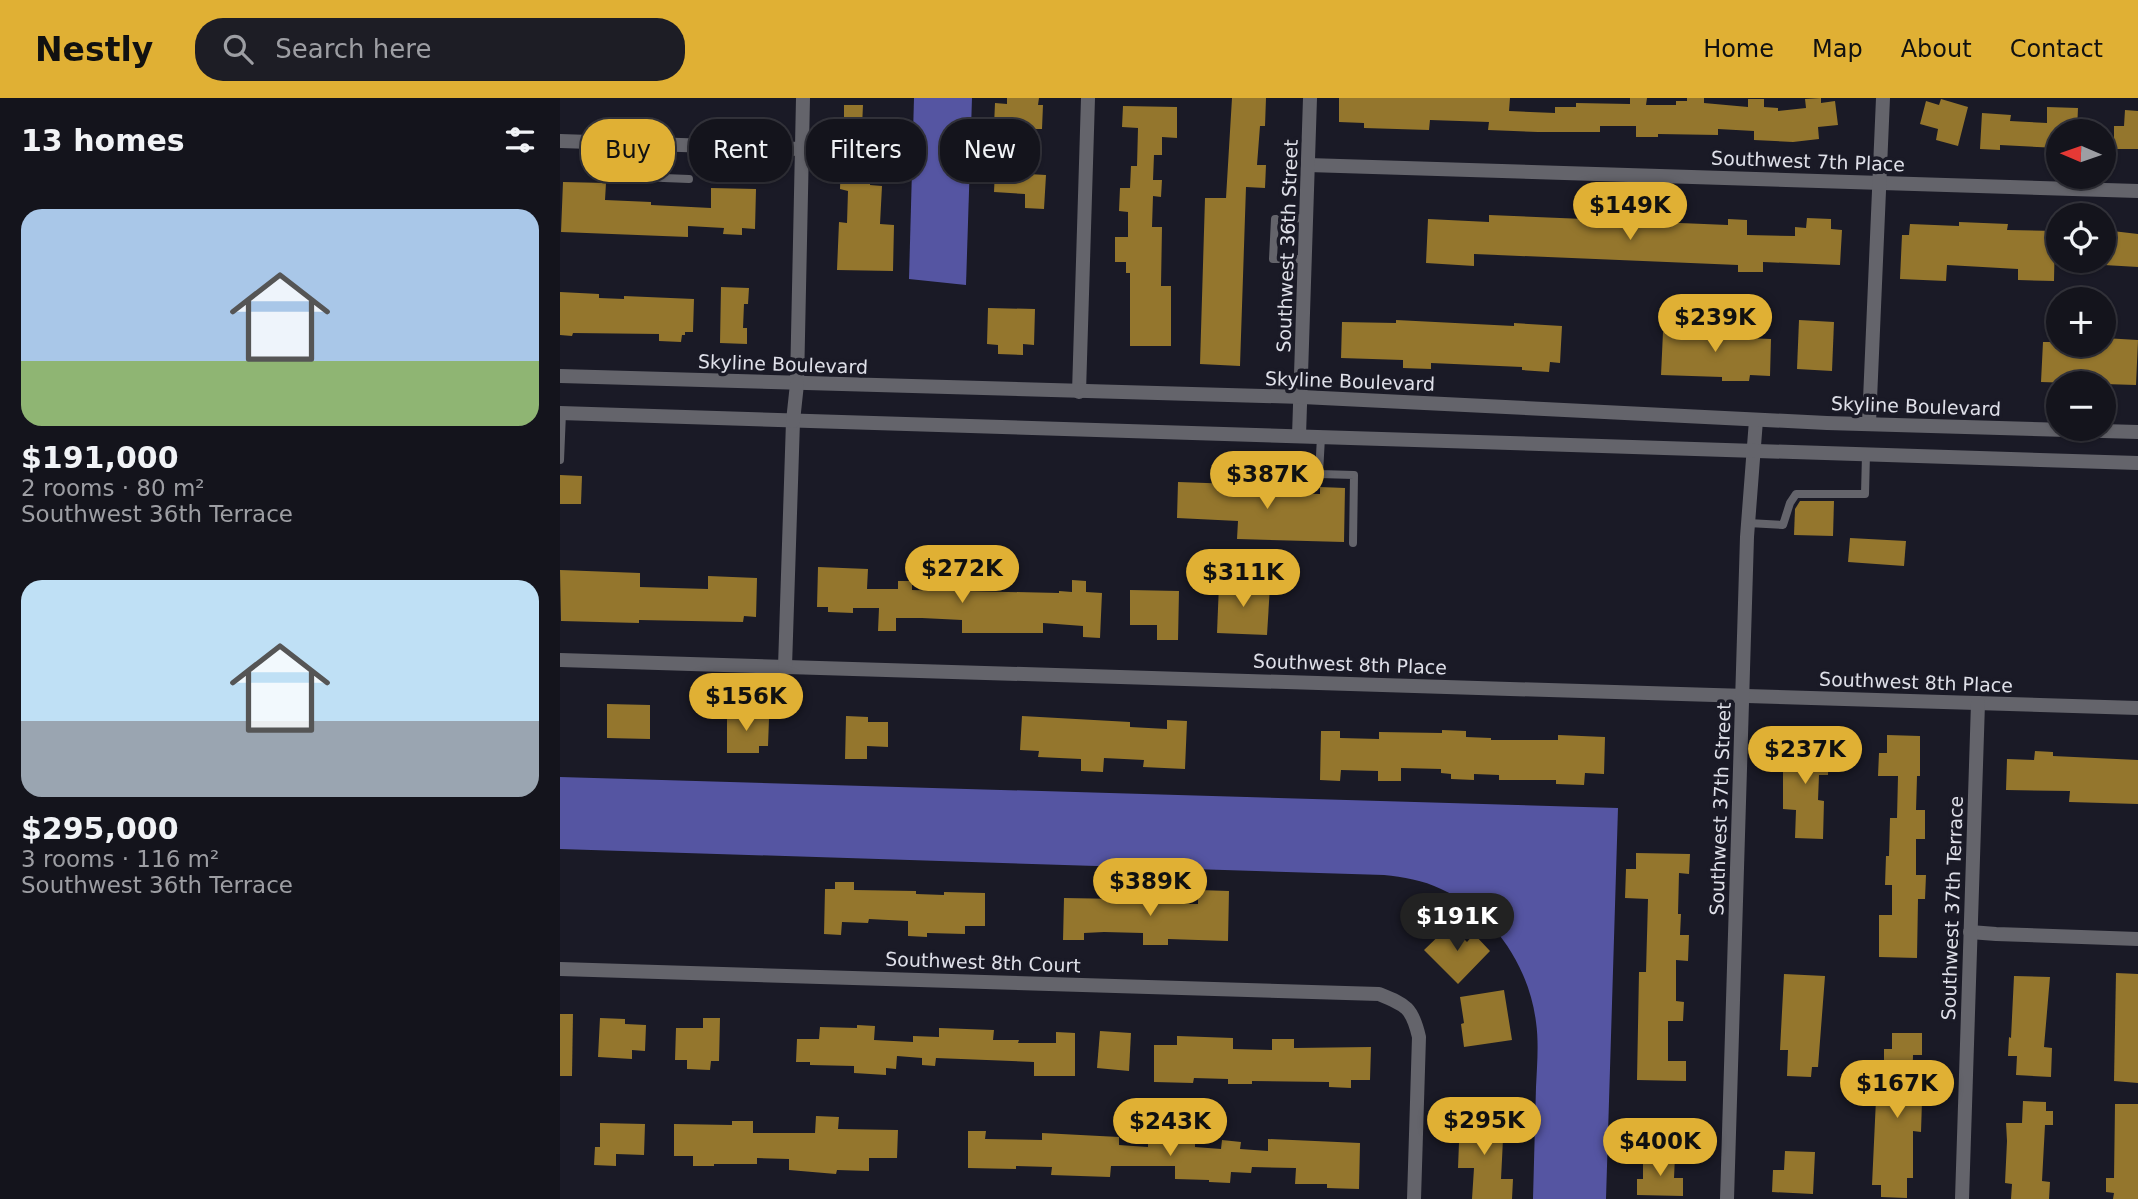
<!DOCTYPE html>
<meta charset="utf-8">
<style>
:root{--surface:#14141c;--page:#1d1d25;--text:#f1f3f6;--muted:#9d9ea3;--line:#33333b;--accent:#e0b034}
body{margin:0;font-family:"DejaVu Sans",sans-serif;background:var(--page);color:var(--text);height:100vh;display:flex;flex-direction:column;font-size:26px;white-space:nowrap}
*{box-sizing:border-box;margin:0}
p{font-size:23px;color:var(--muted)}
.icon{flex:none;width:38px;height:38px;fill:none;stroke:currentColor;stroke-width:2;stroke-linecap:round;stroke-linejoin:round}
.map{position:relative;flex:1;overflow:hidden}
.sheet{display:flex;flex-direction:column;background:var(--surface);width:560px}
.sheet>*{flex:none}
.banner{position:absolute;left:21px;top:21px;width:665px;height:63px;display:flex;gap:14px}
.needle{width:46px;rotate:272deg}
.buttons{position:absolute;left:1486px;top:21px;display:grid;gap:14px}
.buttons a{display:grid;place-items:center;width:70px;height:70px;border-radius:50%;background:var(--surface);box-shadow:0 2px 5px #0004,0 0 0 2px var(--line);font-size:35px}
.price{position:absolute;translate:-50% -60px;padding:0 16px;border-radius:24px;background:var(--accent);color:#111;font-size:23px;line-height:46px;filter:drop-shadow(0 2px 4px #0008)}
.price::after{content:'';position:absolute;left:50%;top:42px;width:21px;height:16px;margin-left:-10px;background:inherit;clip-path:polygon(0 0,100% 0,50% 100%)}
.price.active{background:#222;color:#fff}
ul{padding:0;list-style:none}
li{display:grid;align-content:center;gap:14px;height:371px;padding:0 21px}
li span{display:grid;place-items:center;height:217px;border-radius:21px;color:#555}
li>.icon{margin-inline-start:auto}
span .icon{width:126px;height:126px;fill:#fffc;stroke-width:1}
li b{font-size:30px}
h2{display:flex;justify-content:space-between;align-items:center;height:84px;padding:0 21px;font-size:30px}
.chip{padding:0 24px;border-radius:28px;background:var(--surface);box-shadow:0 2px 5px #0004,0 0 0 2px var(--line);font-size:24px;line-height:63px}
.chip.active{background:var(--accent);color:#111}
header{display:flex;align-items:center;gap:42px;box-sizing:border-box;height:98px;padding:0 35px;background:var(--accent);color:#111}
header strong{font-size:33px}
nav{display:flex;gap:38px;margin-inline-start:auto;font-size:24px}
.search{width:490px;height:63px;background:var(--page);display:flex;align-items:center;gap:18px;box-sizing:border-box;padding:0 24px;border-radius:28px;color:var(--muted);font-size:26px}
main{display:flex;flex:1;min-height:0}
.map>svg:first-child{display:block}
</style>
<header>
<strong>Nestly</strong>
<div class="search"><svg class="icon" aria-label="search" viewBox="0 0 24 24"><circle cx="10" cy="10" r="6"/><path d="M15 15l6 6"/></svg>Search here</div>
<nav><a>Home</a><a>Map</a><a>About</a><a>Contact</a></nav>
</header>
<main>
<section class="sheet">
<h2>13 homes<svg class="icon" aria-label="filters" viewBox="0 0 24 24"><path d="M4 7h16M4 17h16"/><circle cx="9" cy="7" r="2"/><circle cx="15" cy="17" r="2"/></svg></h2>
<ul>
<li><span style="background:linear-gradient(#a9c7e8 70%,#8fb573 0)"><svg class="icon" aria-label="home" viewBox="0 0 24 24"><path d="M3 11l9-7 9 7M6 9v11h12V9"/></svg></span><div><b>$191,000</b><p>2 rooms · 80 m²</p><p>Southwest 36th Terrace</p></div></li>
<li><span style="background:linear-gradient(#bfe0f5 65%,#9aa5b1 0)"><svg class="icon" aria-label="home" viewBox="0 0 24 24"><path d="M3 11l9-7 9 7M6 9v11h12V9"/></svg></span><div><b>$295,000</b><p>3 rooms · 116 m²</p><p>Southwest 36th Terrace</p></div></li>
</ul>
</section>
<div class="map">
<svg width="1578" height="1101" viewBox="0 0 1578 1101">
<rect width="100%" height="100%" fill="#1a1a26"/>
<g fill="#5555a2">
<path d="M354 0H412L406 187 349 181Z"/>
<path d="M0 679 1058 710 1046 1101H973C974 1064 975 1026 976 989 977 968 979 945 976 924 969 868 933 814 881 791 863 782 843 779 824 777L0 751Z"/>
</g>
<g fill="#94762d">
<path d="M447 0H479L478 7H483L482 31H470L468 76 486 77 484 111 465 110V96L434 94 437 29 434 28 435 5 447 6Z"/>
<path d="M672 0H706L705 28H700L697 67H706L705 90 686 89 680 268 640 266 645 100H666Z"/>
<path d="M779 0H950L949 13 995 15V9H1016V5L1070 6V0H1087L1086 7H1116V3H1127V0H1144V5L1188 9V1H1204V9L1218 10V13L1246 10 1245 1 1261 0V5L1275 3 1278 27 1258 29 1259 41 1233 44 1194 42V33L1158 31V37L1098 36V39H1076V28H1040V34H978L928 32 929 24 870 22 869 32 804 30V25L779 24Z"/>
<path d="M1381 1 1408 9 1398 48 1376 42 1378 31 1360 26 1366 3 1379 7Z"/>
<path d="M284 7H303L302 29H310L309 47 300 46 299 71 311 72 310 87 322 88 320 126 334 127 333 173 277 172 279 124 287 125 288 93 280 91 282 29H284Z"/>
<path d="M563 8 617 9V40L602 39V57H594L593 82H602L601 99 593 98 592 129H602L601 188H611V248H570V175H566V164H555V139H568V114L559 113 560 90H570L571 68H577L578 30 562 29Z"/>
<path d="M1487 9 1518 10 1517 33H1498V50L1440 47V52L1420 51 1422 15 1451 17 1450 23 1487 25Z"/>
<path d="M1565 12 1578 13V51H1554V28H1564Z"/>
<path d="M3 84 46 85 45 102 91 104V107L151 110V90L196 91 195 131 182 130V137L163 136 164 130 128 128V139L1 134Z"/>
<path d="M929 117 1168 127V121L1187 122V137L1235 138V129L1246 130 1247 120 1271 121V131L1282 132 1280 167 1203 164V174H1178V167L914 156V168L866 165 868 121 929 124Z"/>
<path d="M1399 124 1448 126 1447 132 1495 133 1494 183 1458 182V171L1387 167 1386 183 1340 181 1342 137H1349L1350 126 1399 128Z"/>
<path d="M1544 132 1578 136V169L1544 167Z"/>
<path d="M161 189 189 190 188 206H184L183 230H187V246L160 245Z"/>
<path d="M0 194 39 196V200L64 201V198L134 201 133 234H125V237H122L121 244 99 243V236L13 235 12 238 0 237Z"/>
<path d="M428 210 475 211 474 247 463 246V257L438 256V247L427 246Z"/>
<path d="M836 222 954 228V225L1002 228 1000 265 990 264 989 274 962 272V269L871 265V271L843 270V262L781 260 782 224 836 225Z"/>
<path d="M1239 222 1274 224 1272 273 1237 271Z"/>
<path d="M1116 228 1186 230V240L1211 241 1210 278 1190 277 1189 283H1162V279L1101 277 1103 234H1115Z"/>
<path d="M1544 240 1578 242 1576 287 1481 284 1483 244H1498V247H1544Z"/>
<path d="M0 377 22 378 21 406H0Z"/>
<path d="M618 384 703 387V395L760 396V389L785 390 784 444 677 441 678 423 617 420Z"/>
<path d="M1240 403H1274L1273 438 1234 437 1235 411Z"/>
<path d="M1290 440 1346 443 1344 468 1288 464Z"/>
<path d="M258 469 308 471 307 491H338V483H352V492L390 493V483L404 484V493L499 495V493L512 494V482L526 483V494L542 495 540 540 523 539V528L483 525V535H402V522L362 520H336V533H318L319 510H293V515L268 514V509H257Z"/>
<path d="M0 472 80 475V489L148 491V478L197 480 196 519 184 518 183 524 79 522V525L1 523Z"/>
<path d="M659 486 710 488 707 537 657 535Z"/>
<path d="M570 492 619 493 618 542H597V527H570Z"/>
<path d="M47 606 90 607V641L47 640Z"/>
<path d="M167 612H188V621H209L208 648H199V655H167Z"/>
<path d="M286 618 308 619V624H328V649L307 648V661H285Z"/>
<path d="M462 618 570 624V629L607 631V622L627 623 625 671 583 669 584 662 544 660 543 674 521 673V661L478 659 479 653 460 652Z"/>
<path d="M882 632 906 633V639L931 640V642H998V637L1045 639 1044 676 1025 675 1024 687 996 686V682H939V677L914 676V682L891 681V676L881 675V671L841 670V683H818V673L781 672 780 683 760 682 761 633H780V640L819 641V634L882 635Z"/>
<path d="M1327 637 1360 638V678H1357L1356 712H1365V741H1356V777H1366L1365 801H1358L1357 860 1319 859V817H1332V787H1325L1326 758H1329L1330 720H1337L1338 678H1318L1319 655H1327Z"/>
<path d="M1223 644 1269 646 1268 677H1259L1258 702 1264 703 1263 741 1235 740 1236 712 1223 711Z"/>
<path d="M1475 653 1493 654V658L1578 662V706L1509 704 1510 693 1446 692 1447 661 1474 662Z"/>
<path d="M1076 755 1130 756 1129 776 1119 775 1118 816H1121L1120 837H1129L1128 863 1116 862V903L1124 904 1123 923H1108V963H1126V983L1077 982 1079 874H1086L1088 801 1065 800 1066 771H1076Z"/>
<path d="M275 784H294V792L356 793V796L384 797V794L425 795V828H405V836L367 835V839L348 838V823L309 821 308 825 282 824 281 837 264 836 265 791H275Z"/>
<path d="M638 792 669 793 668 843 608 841V847H583V835L544 834 524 835V842H503L504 800 561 801V798L603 799V806H638Z"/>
<path d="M890 827 907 844 914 836 930 853 898 886 864 852Z"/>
<path d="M1556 875 1578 876V985L1554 983Z"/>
<path d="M1224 876 1265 878 1258 969H1252L1251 979 1227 978 1228 952H1220Z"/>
<path d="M1454 878 1490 879 1484 949 1492 950 1491 979 1456 977 1457 958H1448L1449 939 1451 940Z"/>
<path d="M944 892 952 942 904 949 901 926 904 925 900 899Z"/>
<path d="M0 916H13L12 978H0Z"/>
<path d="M40 920 65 921V926L86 927 85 953 72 952V961L38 959Z"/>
<path d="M143 920H160L159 963H151L150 972 127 971V962H115L116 930H143Z"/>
<path d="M297 927 315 928 314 942 353 944V938L379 939V930L434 932 433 942H459L458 945H496V934L515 935V978H474V964L376 960 375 968 362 967V960L337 958 336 971 326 970V977L294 975V968L250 967V964H236L237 941H259L260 929 297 930Z"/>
<path d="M540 933 571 935 569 973 537 970Z"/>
<path d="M1332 935H1362V957H1353L1352 1003H1362L1361 1034 1353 1033V1080H1347V1100L1321 1099V1087H1312L1316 1001 1331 1002V966H1324V951H1332Z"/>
<path d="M617 938 673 940V951L712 952V941H734V950L811 949 810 982H791V990L769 989V984L692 983V986H668V981L634 980 633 985 594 984V947H617Z"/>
<path d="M1463 1003 1486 1004V1013H1493V1027H1485L1482 1083 1490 1084 1489 1101H1451L1452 1086 1445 1085 1447 1043 1446 1025H1462Z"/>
<path d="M1555 1006H1578V1101H1553L1554 1095 1546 1094V1080H1554Z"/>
<path d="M256 1018 279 1019 278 1031 338 1032 337 1060H309V1073L277 1072 276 1076 229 1072V1061L197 1060V1066H154V1068H133V1058H114V1026L172 1027V1023H193V1035H255Z"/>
<path d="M900 1019 944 1021 941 1081H953L952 1101H912L914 1070H898Z"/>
<path d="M40 1025 85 1026 84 1057 56 1056V1068L34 1067 35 1049H40Z"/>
<path d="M408 1033H426L425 1041 482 1042V1035L559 1039V1047L588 1049V1040L635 1041V1049L661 1051 662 1042 681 1044 680 1051 708 1053V1041L800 1045 799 1091 767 1090V1086H735L736 1070 692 1069 691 1075 671 1074 670 1085 649 1084V1082L615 1081V1068H551L550 1079 491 1077 492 1069 456 1068V1071L408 1070Z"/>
<path d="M1225 1053 1255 1054 1253 1096 1212 1094 1213 1072H1224Z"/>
<path d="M1083 1058H1115L1114 1080H1123V1098L1077 1097V1081H1083Z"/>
</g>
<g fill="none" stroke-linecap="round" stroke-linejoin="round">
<g stroke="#64646b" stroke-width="8">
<path d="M75 78 104 80 105 46"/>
<path d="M104 80 129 81"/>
<path d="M746 161H713L715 121 747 120"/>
<path d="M761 339 759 376 794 377 793 445"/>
<path d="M0 362 2 315"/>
<path d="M707 374 759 376"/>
<path d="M1188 425 1223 427 1230 405 1236 396H1305L1306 356"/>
</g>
<g stroke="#64646b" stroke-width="14">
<path d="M0 43 241 51"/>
<path d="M748 67 1578 93"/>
<path d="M237 286 243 0"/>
<path d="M519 294 528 0"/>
<path d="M1309 325 1323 0"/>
<path d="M739 338 750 0"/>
<path d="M0 562 1578 610"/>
<path d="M225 569 233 323"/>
<path d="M1410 834 1436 836 1578 841"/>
<path d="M0 871 819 896C846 907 852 909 859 939L854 1101"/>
<path d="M1167 1101 1187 439 1196 322"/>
<path d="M1402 1101 1418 605"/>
</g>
<g stroke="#64646b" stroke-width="14">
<path d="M0 278 742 299 1267 325 1578 334"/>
<path d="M0 315 1578 365"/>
<path d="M233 323 237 286"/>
</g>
</g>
<g text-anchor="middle" stroke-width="7" stroke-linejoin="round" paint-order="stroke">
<g font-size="19" fill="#dfe0e9" stroke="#1a1a26">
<text transform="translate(1248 63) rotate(2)" y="7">Southwest 7th Place</text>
<text transform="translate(727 148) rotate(-88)" y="7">Southwest 36th Street</text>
<text transform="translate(223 266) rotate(2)" y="7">Skyline Boulevard</text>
<text transform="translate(790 283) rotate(2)" y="7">Skyline Boulevard</text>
<text transform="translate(1356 308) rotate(2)" y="7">Skyline Boulevard</text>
<text transform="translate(790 566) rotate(2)" y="7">Southwest 8th Place</text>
<text transform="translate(1356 584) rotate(2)" y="7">Southwest 8th Place</text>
<text transform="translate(1160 711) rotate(-88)" y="7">Southwest 37th Street</text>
<text transform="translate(1392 810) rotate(-88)" y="7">Southwest 37th Terrace</text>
<text transform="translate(423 864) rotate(2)" y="7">Southwest 8th Court</text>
</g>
</g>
</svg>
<div class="buttons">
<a><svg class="needle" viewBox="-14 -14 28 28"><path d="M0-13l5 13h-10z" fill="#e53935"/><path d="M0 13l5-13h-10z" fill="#9d9ea3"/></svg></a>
<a><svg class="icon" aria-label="locate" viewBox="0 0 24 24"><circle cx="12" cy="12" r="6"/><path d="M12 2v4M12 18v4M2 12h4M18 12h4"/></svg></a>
<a>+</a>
<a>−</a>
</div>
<b class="price" style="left:1070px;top:144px">$149K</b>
<b class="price" style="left:1155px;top:256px">$239K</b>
<b class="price" style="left:707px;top:413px">$387K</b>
<b class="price" style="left:402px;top:507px">$272K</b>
<b class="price" style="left:683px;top:511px">$311K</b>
<b class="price" style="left:186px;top:635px">$156K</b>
<b class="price" style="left:1245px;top:688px">$237K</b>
<b class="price" style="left:590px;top:820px">$389K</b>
<b class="price active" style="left:897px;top:855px">$191K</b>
<b class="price" style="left:1337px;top:1022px">$167K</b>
<b class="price" style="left:924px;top:1059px">$295K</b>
<b class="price" style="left:610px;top:1060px">$243K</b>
<b class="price" style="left:1100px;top:1080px">$400K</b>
<div class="banner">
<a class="chip active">Buy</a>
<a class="chip">Rent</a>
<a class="chip">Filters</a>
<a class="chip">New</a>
</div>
</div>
</main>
